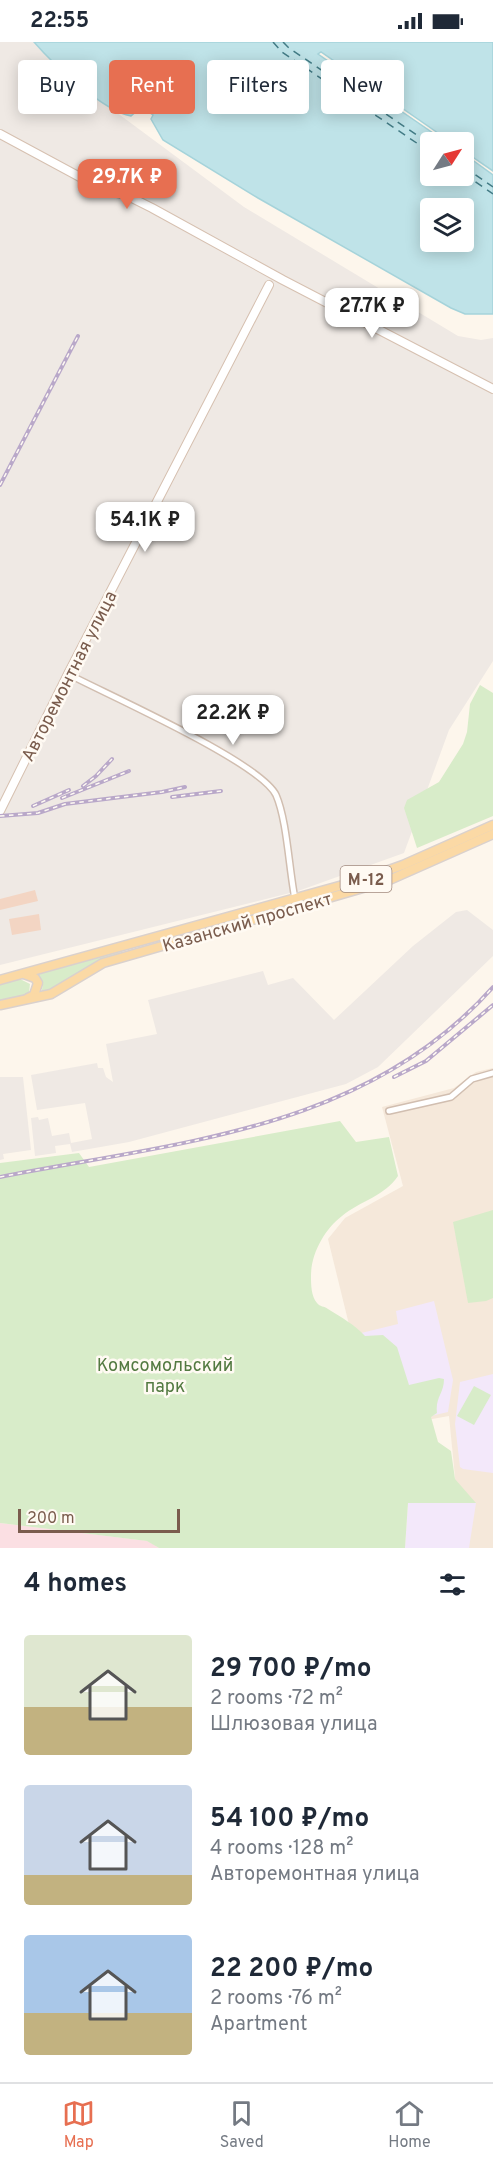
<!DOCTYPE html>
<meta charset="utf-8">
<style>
:root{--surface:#fff;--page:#f2f2f3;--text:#1f2937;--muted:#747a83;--line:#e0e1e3;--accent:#e76f51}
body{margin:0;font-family:Overpass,sans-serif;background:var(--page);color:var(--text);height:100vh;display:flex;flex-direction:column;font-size:22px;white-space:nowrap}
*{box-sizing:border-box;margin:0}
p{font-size:20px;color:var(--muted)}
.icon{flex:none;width:33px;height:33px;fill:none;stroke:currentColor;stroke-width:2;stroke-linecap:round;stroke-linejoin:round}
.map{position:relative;height:1506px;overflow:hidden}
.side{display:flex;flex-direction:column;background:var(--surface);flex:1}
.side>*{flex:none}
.hud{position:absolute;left:18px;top:18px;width:458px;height:54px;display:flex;gap:12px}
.needle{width:39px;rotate:54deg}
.controls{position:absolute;left:420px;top:90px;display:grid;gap:12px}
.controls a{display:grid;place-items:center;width:54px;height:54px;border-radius:6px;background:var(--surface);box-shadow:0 3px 15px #0003;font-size:30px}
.scale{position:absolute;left:18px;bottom:15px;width:162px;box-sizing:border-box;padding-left:6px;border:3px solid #7a5c4d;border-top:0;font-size:16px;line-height:21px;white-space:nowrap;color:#7a5c4d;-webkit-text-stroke:4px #fffaf3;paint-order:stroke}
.price{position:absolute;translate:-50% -51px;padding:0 14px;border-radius:12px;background:#fff;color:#222;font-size:20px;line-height:39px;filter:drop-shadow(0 2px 3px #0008)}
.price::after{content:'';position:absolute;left:50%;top:36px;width:18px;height:14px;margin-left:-9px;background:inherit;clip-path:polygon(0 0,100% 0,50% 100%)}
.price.current{background:var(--accent);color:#fff}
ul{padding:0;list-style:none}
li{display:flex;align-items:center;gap:18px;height:150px;padding:0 24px}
li span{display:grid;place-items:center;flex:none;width:168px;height:120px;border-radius:6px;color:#555}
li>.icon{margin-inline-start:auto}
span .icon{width:72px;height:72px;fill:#fffc;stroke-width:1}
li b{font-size:26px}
h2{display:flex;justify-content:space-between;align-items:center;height:72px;padding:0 24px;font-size:26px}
.tag{padding:0 21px;border-radius:6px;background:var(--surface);box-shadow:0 3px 15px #0003;font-size:21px;line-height:54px}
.tag.current{background:var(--accent);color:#fff}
.status{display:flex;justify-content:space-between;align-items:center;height:42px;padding:0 30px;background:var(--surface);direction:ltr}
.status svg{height:16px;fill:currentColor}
.dock{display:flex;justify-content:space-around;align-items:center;height:84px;border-top:2px solid var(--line);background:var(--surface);font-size:16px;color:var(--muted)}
.dock a{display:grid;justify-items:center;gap:3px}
.dock .current{color:var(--accent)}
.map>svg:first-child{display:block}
</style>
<div class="status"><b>22:55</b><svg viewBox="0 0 49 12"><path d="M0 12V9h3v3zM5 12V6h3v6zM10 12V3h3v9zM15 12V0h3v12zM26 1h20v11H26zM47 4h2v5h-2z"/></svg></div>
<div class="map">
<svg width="493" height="1506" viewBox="0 0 493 1506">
<rect width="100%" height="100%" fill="#fdf6ec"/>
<path fill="#f5e8da" d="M493 1026V1506H409L454 1470 455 1435 449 1374 387 1385 368 1360 328 1197 345 1176 403 1144 382 1065 454 1046 476 1030Z"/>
<g fill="#efe9e4">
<path d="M0 0H39L62 30 244 165 458 294 481 298 493 296V619L449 688 404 811 298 849 0 923Z"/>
<path d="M467 868 493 888V914L378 1025 346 1042 129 1100 72 1110 70 1102 55 1104 56 1111 35 1114 31 1076 38 1075 39 1078 48 1076 52 1094 69 1091 71 1101 92 1097 85 1061 37 1068 31 1033 97 1021 98 1026H103L106 1035 113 1040 106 1002 157 992 148 958 263 929 268 943 293 936 334 978 413 904 456 870Z"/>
<path d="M0 1035H23L31 1108 3 1112 4 1117 0 1118Z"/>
</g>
<g fill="#f3e8fa">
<path d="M434 1259 453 1338 448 1370 387 1384 353 1293 398 1282 396 1269Z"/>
<path d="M493 1332V1431L463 1427 460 1425 455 1382 460 1340Z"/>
<path d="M408 1461H476L469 1506H405Z"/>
</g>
<path fill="#fbdfe3" d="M0 1481 148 1499 159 1506H0Z"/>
<g fill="#d8ecc9">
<path d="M480 643 493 651V774L417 806 404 766 407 758 439 740 463 702 467 690 470 662Z"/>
<path d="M124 909 86 926 41 953 43 942 36 931Z"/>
<path d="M20 937 30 942 29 951 27 954 0 960V942Z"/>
<path d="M340 1079 356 1100 389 1095 398 1134C385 1154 360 1159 342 1174 325 1187 311 1211 311 1234 311 1242 311 1254 317 1261 320 1265 324 1264 328 1267 342 1276 354 1282 365 1294L383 1293 397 1305 409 1343 439 1336 444 1337C444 1352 435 1355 437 1371L431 1375 438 1400 451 1409 455 1437 476 1461H408L405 1506H159L147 1499 0 1481V1121L79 1111 89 1125Z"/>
<path d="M493 1168V1256L486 1259 468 1261 453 1180Z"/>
<path d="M474 1344 491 1353 474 1383 457 1374Z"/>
</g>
<path fill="#bfe3e8" stroke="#a5d3da" stroke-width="1.5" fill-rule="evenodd" d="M34 0H493V129L464 109V100H451L321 10 318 12 446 100H430V134H464V112L493 133V272H465L451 266 258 156 163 98 151 77 153 73 144 67 138 68 131 74C103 69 53 22 34 0ZM430 166H464V200H430Z"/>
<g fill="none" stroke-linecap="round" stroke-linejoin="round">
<g stroke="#437c86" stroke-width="1.5" stroke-dasharray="8 6" stroke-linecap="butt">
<path d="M273 0 282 10 430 110"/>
<path d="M283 0 289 6 430 102"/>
<path d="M464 125 493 145"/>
<path d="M464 132 493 152"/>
</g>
</g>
<g fill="#f3d5c3">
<path d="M35 848 38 859 0 868V857Z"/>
<path d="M39 872 41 888 12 893 9 877Z"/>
</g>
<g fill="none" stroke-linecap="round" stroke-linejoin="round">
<g stroke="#d1beb0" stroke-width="8">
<g id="street">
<path d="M68 632C108 653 260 720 276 753 287 778 289 827 295 857"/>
<path d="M389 1069 451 1055 472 1037 493 1031"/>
</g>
</g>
<g stroke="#d6c0b0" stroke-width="10">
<g id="secondary">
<path d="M0 92 104 148 126 153 152 166 283 238 493 347"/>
<path d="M0 769 69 630 269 243"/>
</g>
</g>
<g stroke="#dad1cd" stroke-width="11">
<g id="primary">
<path d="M24 932 35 936 38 941 34 953 28 956"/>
<path d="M0 938 361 838 403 823 493 783"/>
<path d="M0 963 51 952 103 921 387 839 493 792"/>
</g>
</g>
<use href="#street" stroke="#fff" stroke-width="5"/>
<use href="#secondary" stroke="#fff" stroke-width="8"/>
<use href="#primary" stroke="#fbd9a5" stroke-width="8"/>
<g stroke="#b9a8c9" stroke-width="4">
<g id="rail">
<path d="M0 443 78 294"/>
<path d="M83 744 96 734 112 717"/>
<path d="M172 755 221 749"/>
<path d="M62 756 129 729"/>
<path d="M33 764 69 748"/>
<path d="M0 774 38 771 65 762 162 750 185 745"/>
<path d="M394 1035 426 1019 493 963"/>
<path d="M0 1135C177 1100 365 1089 493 945"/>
</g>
</g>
<use href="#rail" stroke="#fffaf3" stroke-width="1.5" stroke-dasharray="4.5" stroke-linecap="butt"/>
</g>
<g text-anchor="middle" stroke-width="5" stroke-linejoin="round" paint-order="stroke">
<rect fill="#fffaf3" stroke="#a28b7f" stroke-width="1.5" x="340.5" y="824" width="51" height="26" rx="4.5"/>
<g font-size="16" font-weight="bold" fill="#7a5c4d">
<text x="366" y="843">М-12</text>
</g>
<g font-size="18" fill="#7a5c4d" stroke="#fffaf3">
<text transform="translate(69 634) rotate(-63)" y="6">Авторемонтная улица</text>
<text transform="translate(247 880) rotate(-16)" y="6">Казанский проспект</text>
</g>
<g font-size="18" fill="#537a41" stroke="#fffaf3">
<text x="165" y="1329">Комсомольский<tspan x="165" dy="21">парк</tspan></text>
</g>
</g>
</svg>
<div class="controls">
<a><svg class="needle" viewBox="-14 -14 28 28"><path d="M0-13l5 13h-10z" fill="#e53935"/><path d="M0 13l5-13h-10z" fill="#747a83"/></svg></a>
<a><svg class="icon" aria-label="layers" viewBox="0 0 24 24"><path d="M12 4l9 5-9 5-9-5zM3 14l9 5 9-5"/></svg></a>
</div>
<div class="scale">200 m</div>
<b class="price current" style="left:127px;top:168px">29.7K ₽</b>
<b class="price" style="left:372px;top:297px">27.7K ₽</b>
<b class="price" style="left:145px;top:511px">54.1K ₽</b>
<b class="price" style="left:233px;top:704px">22.2K ₽</b>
<div class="hud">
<a class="tag">Buy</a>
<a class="tag current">Rent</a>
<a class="tag">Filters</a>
<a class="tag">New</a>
</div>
</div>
<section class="side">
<h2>4 homes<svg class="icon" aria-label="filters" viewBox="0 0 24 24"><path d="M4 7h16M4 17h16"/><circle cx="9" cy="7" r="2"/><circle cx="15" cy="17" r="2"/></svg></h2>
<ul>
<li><span style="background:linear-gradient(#dfe7d0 60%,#c2b280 0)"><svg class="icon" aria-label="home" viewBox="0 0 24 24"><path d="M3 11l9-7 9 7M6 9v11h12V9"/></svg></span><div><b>29 700 ₽/mo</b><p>2 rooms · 72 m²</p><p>Шлюзовая улица</p></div></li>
<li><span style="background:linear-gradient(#c9d6e8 75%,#c2b280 0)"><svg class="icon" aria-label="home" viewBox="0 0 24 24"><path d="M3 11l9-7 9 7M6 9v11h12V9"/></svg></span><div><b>54 100 ₽/mo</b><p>4 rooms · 128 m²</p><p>Авторемонтная улица</p></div></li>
<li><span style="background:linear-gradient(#a9c7e8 65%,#c2b280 0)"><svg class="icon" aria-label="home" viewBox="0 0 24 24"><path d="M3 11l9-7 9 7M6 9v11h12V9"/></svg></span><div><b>22 200 ₽/mo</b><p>2 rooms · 76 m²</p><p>Apartment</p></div></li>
</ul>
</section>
<nav class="dock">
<a class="current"><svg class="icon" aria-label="map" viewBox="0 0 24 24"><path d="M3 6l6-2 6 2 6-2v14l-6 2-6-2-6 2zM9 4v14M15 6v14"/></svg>Map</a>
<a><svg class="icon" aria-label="saved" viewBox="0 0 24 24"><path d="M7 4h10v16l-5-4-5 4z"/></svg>Saved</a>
<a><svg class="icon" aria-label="home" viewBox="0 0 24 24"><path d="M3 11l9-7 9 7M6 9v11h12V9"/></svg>Home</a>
</nav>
